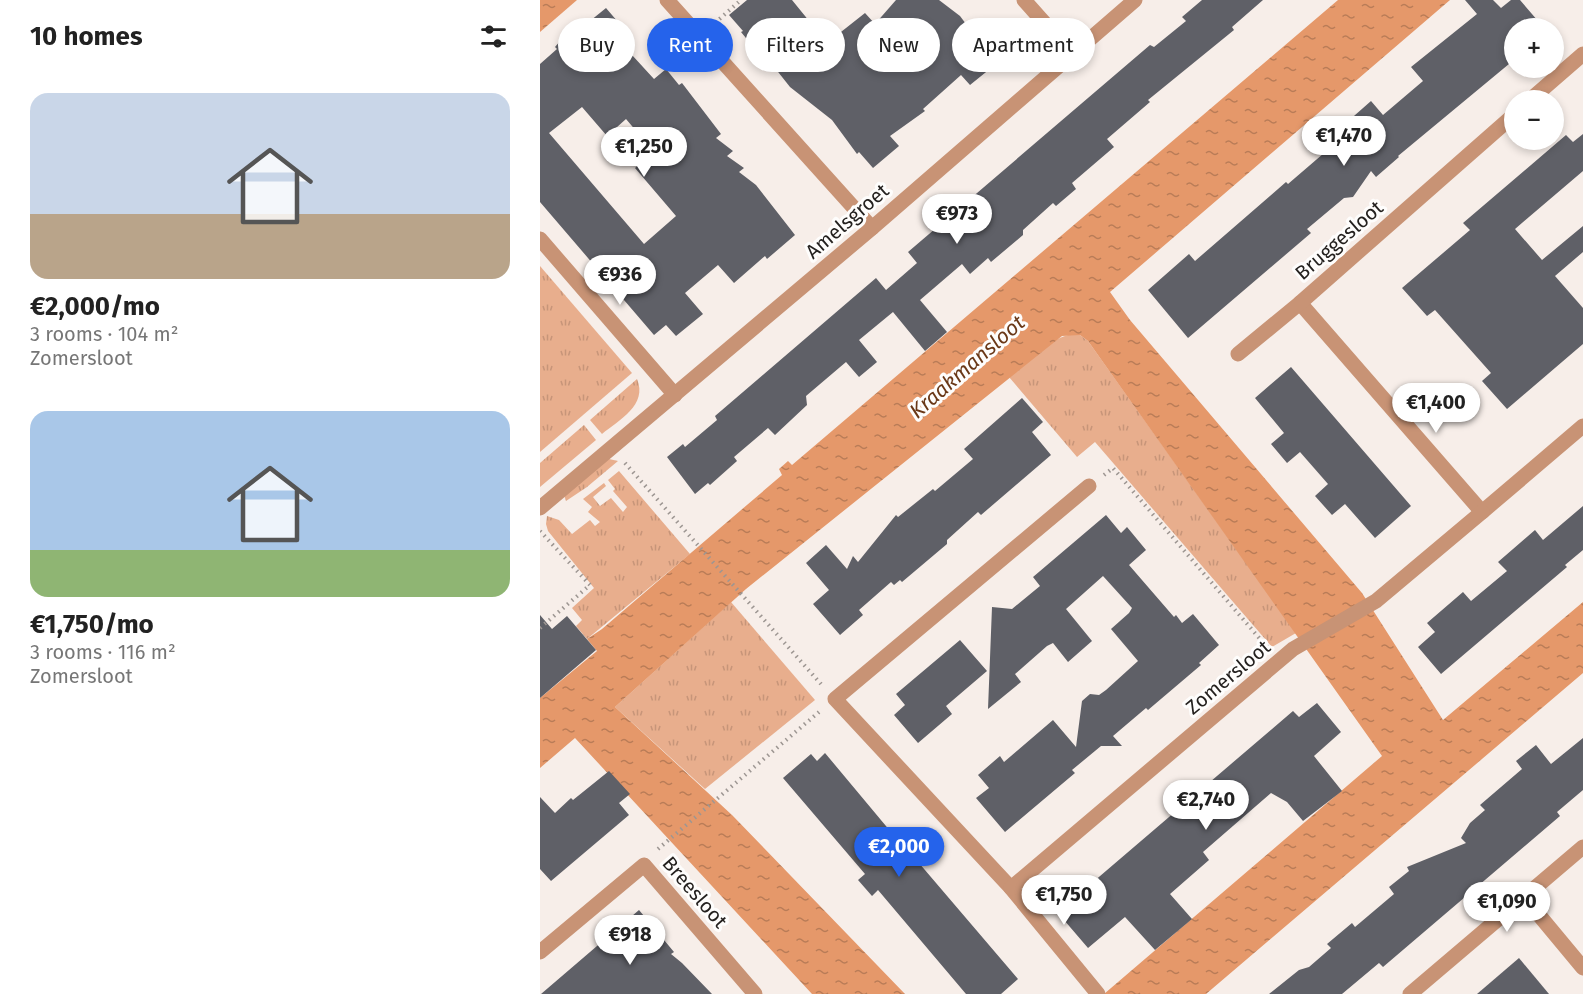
<!DOCTYPE html>
<meta charset="utf-8">
<style>
:root{--surface:#fff;--page:#f6f6f6;--text:#222;--muted:#767676;--accent:#2563eb}
body{margin:0;font-family:"Fira Sans",sans-serif;background:var(--page);color:var(--text);height:100vh;display:flex;flex-direction:column;font-size:22px;white-space:nowrap}
*{box-sizing:border-box;margin:0}
p{font-size:20px;color:var(--muted)}
.icon{flex:none;width:33px;height:33px;fill:none;stroke:currentColor;stroke-width:2;stroke-linecap:round;stroke-linejoin:round}
.map{position:relative;flex:1;overflow:hidden}
.side{display:flex;flex-direction:column;background:var(--surface);width:540px}
.side>*{flex:none}
.top-card{position:absolute;left:18px;top:18px;width:570px;height:54px;display:flex;gap:12px}
.fabs{position:absolute;left:964px;top:18px;display:grid;gap:12px}
.fabs a{display:grid;place-items:center;width:60px;height:60px;border-radius:50%;background:var(--surface);box-shadow:0 3px 9px #0003;font-size:30px}
.price{position:absolute;translate:-50% -51px;padding:0 14px;border-radius:21px;background:#fff;color:#222;font-size:20px;line-height:39px;filter:drop-shadow(0 2px 3px #0008)}
.price::after{content:'';position:absolute;left:50%;top:36px;width:18px;height:14px;margin-left:-9px;background:inherit;clip-path:polygon(0 0,100% 0,50% 100%)}
.price.active{background:var(--accent);color:#fff}
ul{padding:0;list-style:none}
li{display:grid;align-content:center;gap:12px;height:318px;padding:0 30px}
li span{display:grid;place-items:center;height:186px;border-radius:18px;color:#555}
li>.icon{margin-inline-start:auto}
span .icon{width:108px;height:108px;fill:#fffc;stroke-width:1}
li b{font-size:26px}
h2{display:flex;justify-content:space-between;align-items:center;height:72px;padding:0 30px;font-size:26px}
.tag{padding:0 21px;border-radius:27px;background:var(--surface);box-shadow:0 3px 9px #0003;font-size:21px;line-height:54px}
.tag.active{background:var(--accent);color:#fff}
main{display:flex;flex:1;min-height:0}
.map>svg:first-child{display:block}
</style>
<main>
<section class="side">
<h2>10 homes<svg class="icon" aria-label="filters" viewBox="0 0 24 24"><path d="M4 7h16M4 17h16"/><circle cx="9" cy="7" r="2"/><circle cx="15" cy="17" r="2"/></svg></h2>
<ul>
<li><span style="background:linear-gradient(#c9d6e8 65%,#b9a48a 0)"><svg class="icon" aria-label="home" viewBox="0 0 24 24"><path d="M3 11l9-7 9 7M6 9v11h12V9"/></svg></span><div><b>€2,000/mo</b><p>3 rooms · 104 m²</p><p>Zomersloot</p></div></li>
<li><span style="background:linear-gradient(#a9c7e8 75%,#8fb573 0)"><svg class="icon" aria-label="home" viewBox="0 0 24 24"><path d="M3 11l9-7 9 7M6 9v11h12V9"/></svg></span><div><b>€1,750/mo</b><p>3 rooms · 116 m²</p><p>Zomersloot</p></div></li>
</ul>
</section>
<div class="map">
<svg width="1043" height="994" viewBox="0 0 1043 994">
<defs>
<pattern id="grass-tufts" width="24" height="20" patternUnits="userSpaceOnUse" patternTransform="scale(1.5)"><rect width="24" height="20" fill="#e8ae8d"/><path d="M3 7l-1-3M5 7V3M7 7l1-3M15 17l-1-3M17 17v-4M19 17l1-3" fill="none" stroke="#c79579"/></pattern>
<pattern id="water-ripples" width="26" height="14" patternUnits="userSpaceOnUse" patternTransform="scale(1.5)"><rect width="26" height="14" fill="#e5986a"/><path d="M2 4q2-2 4 0t4 0M15 11q2-2 4 0t4 0" fill="none" stroke="#b97c57"/></pattern>
</defs>
<rect width="100%" height="100%" fill="#f7eee9"/>
<g fill="url(#grass-tufts)">
<path d="M0 266 92 373 0 452Z"/>
<path d="M532 334 540 335 548 341 756 633 732 647 555 442 537 457 469 377C488 362 508 339 532 334Z"/>
<path d="M97 379C108 405 79 420 62 434L50 420Z"/>
<path d="M44 425 56 440 0 487V463Z"/>
<path d="M69 459 78 461 47 487 26 501 24 495 65 460Z"/>
<path d="M79 471 150 554 47 639 36 626 42 620 32 608 54 588 8 531 6 524 7 516 19 520 32 534 50 520 55 526 60 522 48 512 52 507 43 499 64 483 66 486 53 497 60 506 71 498 83 512 87 507 73 491 75 489 68 480Z"/>
<path d="M191 602 275 700 165 789 75 707Z"/>
</g>
<g fill="url(#water-ripples)">
<path d="M0 0H37L0 32Z"/>
<path d="M798 0H910L570 292 590 320 822 593 903 720 1043 602V673L666 994H564L842 756 548 341 540 335 522 336 206 589 75 707 192 815 365 994H272L35 738 0 768V698L57 651 47 639 62 629 242 475 239 469 248 461 252 465Z"/>
</g>
<g fill="#5f6067" fill-rule="evenodd">
<path d="M207 0H252L287 43 325 13 335 24 356 0H399L420 16 456 64 430 85 421 75 383 109 385 111 350 136 359 146 333 168 319 152 317 154 292 120 250 87 231 63 228 65 201 32 203 31 189 15Z"/>
<path d="M662 0H723L692 27 694 30 608 100 610 102 567 139 574 147 532 183 536 189 516 206 513 203 483 230V235L451 262 448 258 430 274 422 264 380 300 407 332 385 351 353 312 319 340 337 362 319 377 306 362 266 396 267 405 235 435 228 428 194 457 197 461 170 485 168 483 155 494 127 457 143 444 145 447 177 420 175 416 336 278 346 290 377 263 368 252 610 45 614 47 646 21 642 17Z"/>
<path d="M925 0H953L961 8 971 0H980L1004 28H975V59L858 156 859 157 836 177 831 171 813 197 804 198 767 229 771 233 648 338 608 290 649 254 655 261 746 182 748 184 812 129 806 123 831 101 843 115 883 81 871 67 937 14Z"/>
<path d="M66 8 90 36 81 43 114 79 126 69 139 85 142 83 181 134 176 138 193 151 187 156 204 168 199 172 216 185 255 235 227 259 225 256 194 283 178 265 145 293 163 314 136 336 126 325 114 335 0 202V64L17 49 15 47 33 26 48 19 50 21ZM42 107 67 136 86 119 114 152 95 168 136 216 104 244 9 133Z"/>
<path d="M1043 134V171L975 229 1002 260 1043 226V252L1015 276 1043 308V344L967 409 942 381 951 373 895 310 887 316 862 288 930 230 923 223 1026 135 1033 142Z"/>
<path d="M751 367 871 506 835 538 805 504 792 515 775 496 788 484 760 452 747 463 731 444 744 433 715 398Z"/>
<path d="M482 398 503 422 492 432 511 455 441 515 438 512 407 540V544L362 582 360 580 354 585 351 582 319 610 323 615 300 635 273 604 289 590 266 563 286 545 307 569 313 556 318 562 356 515 358 517 393 489 395 491 433 459 424 449Z"/>
<path d="M1043 506V550L1025 565 1027 567 901 674 878 647 895 632 887 623 923 592 931 601 967 571 958 562 995 530 1003 540Z"/>
<path d="M566 515 581 533 587 527 606 550 589 565 634 617 636 615 642 623 653 614 679 645 659 663 661 665 608 710 606 708 573 736 582 746H561L532 770 535 773 465 832 436 798 449 788 438 775 460 756 464 762 513 720 536 747 542 701 550 694 559 695 566 690 598 661 571 629 589 613 592 608 563 576 526 609 552 641 528 662 513 643 507 646 475 674 481 682 448 709 452 607 472 609 500 586 493 577Z"/>
<path d="M0 615 12 629 27 616 56 650 0 698Z"/>
<path d="M420 640 447 671 406 706 412 714 378 743 354 715 365 705 356 694Z"/>
<path d="M777 703 801 732 774 756 802 791 763 821 747 802 731 793 663 852 669 860 630 894 652 919 615 950 585 917 548 948 524 920 531 914 525 906 753 711 759 717Z"/>
<path d="M1043 738V790L1017 812 1020 816 843 967 839 963 802 994H729L759 970 769 967 791 948 787 944 812 923 815 927 854 894 849 887 869 871 867 867 926 843 921 838 930 823 945 810 940 805 982 769 976 761 996 745 1011 764Z"/>
<path d="M285 753 366 850 367 849 478 979 461 994H426L338 890 332 896 318 880 325 874 243 778 271 754 277 761Z"/>
<path d="M69 771 90 794 79 803 89 815 11 881 0 869V797L15 813 31 798 33 800Z"/>
<path d="M99 910 134 952 131 954 142 963 172 994H1Z"/>
<path d="M979 958 1009 994H937Z"/>
</g>
<g fill="none" stroke-linecap="round" stroke-linejoin="round">
<g stroke="#9d9692" stroke-width="4" stroke-dasharray="1.5 4.5" stroke-linecap="butt">
<path d="M175 23 201 0"/>
<path d="M85 463 281 684"/>
<path d="M564 475 573 468 727 647"/>
<path d="M0 531 50 585 0 628"/>
<path d="M118 849 279 712"/>
</g>
<g stroke="#c89375" stroke-width="15">
<path d="M127 0 332 228"/>
<path d="M484 0 532 54"/>
<path d="M990 100 1043 54"/>
<path d="M0 239 135 395"/>
<path d="M760 303 942 512 1043 426"/>
<path d="M698 354 760 303 975 114"/>
<path d="M549 486 295 699 471 888 558 994"/>
<path d="M0 508 332 228 595 0"/>
<path d="M471 888 753 649 836 601 942 512"/>
<path d="M984 897 1043 968"/>
<path d="M0 952 104 865 215 994"/>
<path d="M870 994 1043 847"/>
</g>
</g>
<g text-anchor="middle" stroke-width="6" stroke-linejoin="round" paint-order="stroke">
<g font-size="20" fill="#24211f" stroke="#fefdfc">
<text transform="translate(307 221) rotate(-41)" y="7">Amelsgroet</text>
<text transform="translate(799 240) rotate(-41)" y="7">Bruggesloot</text>
<text transform="translate(688 677) rotate(-40)" y="7">Zomersloot</text>
<text transform="translate(155 892) rotate(49)" y="7">Breesloot</text>
</g>
<g font-size="21" font-style="italic" fill="#6a3817" stroke="#fefdfc">
<text transform="translate(427 367) rotate(-41)" y="7">Kraakmansloot</text>
</g>
</g>
</svg>
<div class="fabs">
<a>+</a>
<a>−</a>
</div>
<b class="price" style="left:804px;top:167px">€1,470</b>
<b class="price" style="left:104px;top:178px">€1,250</b>
<b class="price" style="left:417px;top:245px">€973</b>
<b class="price" style="left:80px;top:306px">€936</b>
<b class="price" style="left:896px;top:434px">€1,400</b>
<b class="price" style="left:666px;top:831px">€2,740</b>
<b class="price active" style="left:359px;top:878px">€2,000</b>
<b class="price" style="left:524px;top:926px">€1,750</b>
<b class="price" style="left:967px;top:933px">€1,090</b>
<b class="price" style="left:90px;top:966px">€918</b>
<div class="top-card">
<a class="tag">Buy</a>
<a class="tag active">Rent</a>
<a class="tag">Filters</a>
<a class="tag">New</a>
<a class="tag">Apartment</a>
</div>
</div>
</main>
